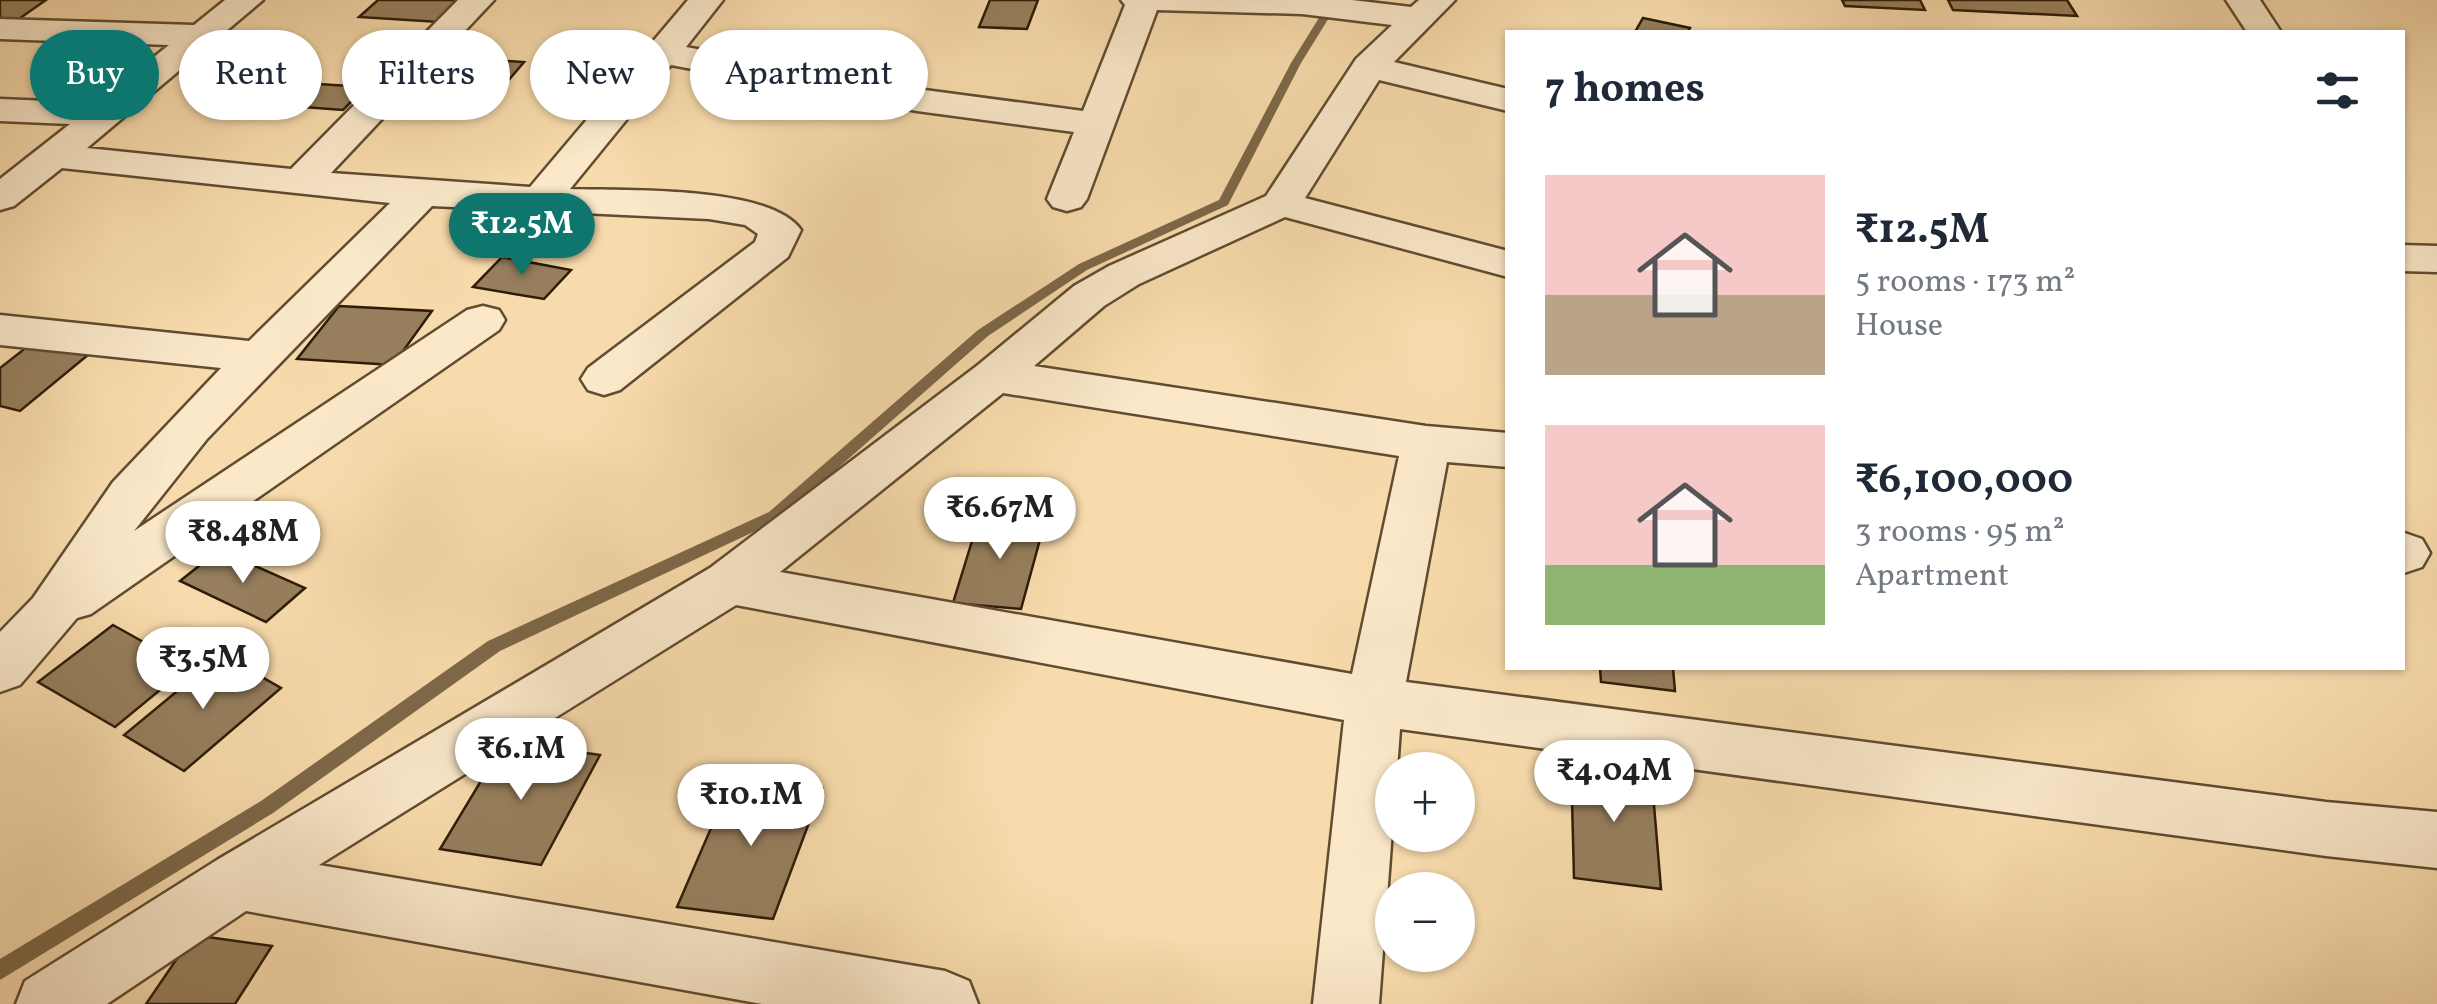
<!DOCTYPE html>
<meta charset="utf-8">
<style>
:root{--surface:#fff;--page:#f6f6f7;--text:#1f2937;--muted:#747a83;--accent:#0f766e}
body{margin:0;font-family:Vollkorn,serif;background:var(--page);color:var(--text);height:100vh;display:flex;flex-direction:column;font-size:38px;white-space:nowrap}
*{box-sizing:border-box;margin:0}
p{font-size:32px;color:var(--muted)}
.icon{flex:none;width:55px;height:55px;fill:none;stroke:currentColor;stroke-width:2;stroke-linecap:round;stroke-linejoin:round}
.map{position:relative;flex:1;overflow:hidden}
.drawer{position:absolute;left:1505px;top:30px;width:900px;height:640px;display:flex;flex-direction:column;background:var(--surface);border-radius:0px;box-shadow:0 2px 8px #0004}
.drawer>*{flex:none}
.guide{position:absolute;left:30px;top:30px;width:950px;height:90px;display:flex;gap:20px}
.tools{position:absolute;left:1375px;top:752px;display:grid;gap:20px}
.tools a{display:grid;place-items:center;width:100px;height:100px;border-radius:50%;background:var(--surface);box-shadow:0 2px 8px #0004;font-size:50px}
.price{position:absolute;translate:-50% -85px;padding:0 22px;border-radius:35px;background:#fff;color:#222;font-size:32px;line-height:65px;filter:drop-shadow(0 2px 5px #0008)}
.price::after{content:'';position:absolute;left:50%;top:60px;width:30px;height:22px;margin-left:-15px;background:inherit;clip-path:polygon(0 0,100% 0,50% 100%)}
.price.current{background:var(--accent);color:#fff}
ul{padding:0;list-style:none}
li{display:flex;align-items:center;gap:30px;height:250px;padding:0 40px}
li span{display:grid;place-items:center;flex:none;width:280px;height:200px;border-radius:0px;color:#555}
li>.icon{margin-inline-start:auto}
span .icon{width:120px;height:120px;fill:#fffc;stroke-width:1}
li b{font-size:42px}
h2{display:flex;justify-content:space-between;align-items:center;height:120px;padding:0 40px;font-size:42px}
.pill{padding:0 35px;border-radius:45px;background:var(--surface);box-shadow:0 2px 8px #0004;font-size:35px;line-height:90px}
.pill.current{background:var(--accent);color:#fff}
.map>svg:first-child{display:block}
</style>
<div class="map">
<svg width="2437" height="1004" viewBox="0 0 2437 1004">
<rect width="100%" height="100%" fill="#f8dbac"/>
<filter id="stains"><feTurbulence type="fractalNoise" baseFrequency=".002" numOctaves="4"/><feColorMatrix values="0 0 0 0 .2 0 0 0 0 .09 0 0 0 0 .02 0 0 0 .5 -.17"/></filter>
<radialGradient id="worn" r=".72"><stop offset=".6" stop-color="#630" stop-opacity="0"/><stop offset="1" stop-color="#630" stop-opacity=".3"/></radialGradient>
<g fill="none" stroke-linecap="round" stroke-linejoin="round">
<path fill="#7d6849" fill-rule="evenodd" d="M1330 0H1340L1301 63 1228 205 1087 270 988 336 779 520 500 651 273 813 0 980V959L261 801 488 641 769 512 978 330 1079 264 1219 200 1291 63Z"/>
</g>
<g fill="#977f5d" stroke="#2d1c08" stroke-width="2.5">
<path d="M0 0H46L13 23 0 22Z"/>
<path d="M378 0H461L439 22 359 17Z"/>
<path d="M990 0H1038L1027 29 979 27Z"/>
<path d="M1842 0H1920L1925 10 1845 6Z"/>
<path d="M1948 0H2067L2077 16 1953 10Z"/>
<path d="M1643 18 1690 28 1688 32H1635Z"/>
<path d="M440 57 524 62 496 95 409 90Z"/>
<path d="M287 82 366 87 343 110 262 104Z"/>
<path d="M502 257 571 270 544 299 473 287Z"/>
<path d="M339 306 432 311 393 365 297 359Z"/>
<path d="M37 339 94 350 20 411 0 406V368Z"/>
<path d="M980 515 1045 521 1021 609 953 603Z"/>
<path d="M219 550 305 588 266 622 180 581Z"/>
<path d="M113 625 188 667 115 727 38 682Z"/>
<path d="M222 654 281 688 184 771 124 735Z"/>
<path d="M1600 668H1673L1675 691 1601 682Z"/>
<path d="M505 741 600 755 541 865 440 849Z"/>
<path d="M1571 760 1651 769 1661 889 1574 878Z"/>
<path d="M733 777 822 788 773 919 677 907Z"/>
<path d="M193 935 272 946 235 1004H146Z"/>
</g>
<g fill="none" stroke-linecap="round" stroke-linejoin="round">
<g stroke="#604c31" stroke-width="5">
<g id="minor">
<path d="M225 0H263L87 148 291 169 458 0H494L331 173 530 187 688 0H723L686 47 917 89 1083 111 1125 5 1121 0H1352L1411 7 1419 0H1455L1394 62 1508 89V111L1379 80 1305 198 1508 251V277L1285 217 1139 284 1104 306 1034 366 1426 426 1508 433V467L1447 462 1406 682 2326 802 2437 812V868L2326 856 1400 729 1397 770H1392V831L1379 1004H1313L1344 720 736 605 319 865 945 971 969 981 978 1004H762L246 911 107 1004H16L25 981 217 860 710 568 978 365 1074 286 1109 266 1266 196 1356 59 1392 25 1302 14 1157 10 1087 199 1081 207 1067 211 1053 207 1047 199 1074 132 917 111 671 65 570 189C624 191 770 185 801 230L788 257 620 390 604 395 588 390 581 379 588 368 755 242 758 234 745 225 709 219 432 206 207 439 134 531 467 310 483 306 499 310 505 320 499 330 91 614 77 618 20 685 0 692V632L33 598 113 482 221 368 0 345V315L249 341 390 203 62 168 14 206 0 210V179L70 124 0 121V99L96 103 169 45 0 39V19L194 25ZM1003 393 1399 456 1352 674 780 572Z"/>
<path d="M2226 0H2260L2281 32H2247Z"/>
<path d="M2402 245 2437 246V272L2402 271Z"/>
<path d="M2402 532 2422 539 2430 553 2422 567 2404 573Z"/>
</g>
</g>
<use href="#minor" fill="#fae8c9" fill-rule="evenodd"/>
</g>
<rect width="100%" height="100%" filter="url(#stains)"/>
<rect width="100%" height="100%" fill="url(#worn)"/>
</svg>
<div class="tools">
<a>+</a>
<a>−</a>
</div>
<b class="price current" style="left:522px;top:278px">₹12.5M</b>
<b class="price" style="left:1000px;top:562px">₹6.67M</b>
<b class="price" style="left:243px;top:586px">₹8.48M</b>
<b class="price" style="left:203px;top:712px">₹3.5M</b>
<b class="price" style="left:521px;top:803px">₹6.1M</b>
<b class="price" style="left:1614px;top:825px">₹4.04M</b>
<b class="price" style="left:751px;top:849px">₹10.1M</b>
<div class="guide">
<a class="pill current">Buy</a>
<a class="pill">Rent</a>
<a class="pill">Filters</a>
<a class="pill">New</a>
<a class="pill">Apartment</a>
</div>
<section class="drawer">
<h2>7 homes<svg class="icon" aria-label="filters" viewBox="0 0 24 24"><path d="M4 7h16M4 17h16"/><circle cx="9" cy="7" r="2"/><circle cx="15" cy="17" r="2"/></svg></h2>
<ul>
<li><span style="background:linear-gradient(#f6c9c9 60%,#b9a48a 0)"><svg class="icon" aria-label="home" viewBox="0 0 24 24"><path d="M3 11l9-7 9 7M6 9v11h12V9"/></svg></span><div><b>₹12.5M</b><p>5 rooms · 173 m²</p><p>House</p></div></li>
<li><span style="background:linear-gradient(#f6c9c9 70%,#8fb573 0)"><svg class="icon" aria-label="home" viewBox="0 0 24 24"><path d="M3 11l9-7 9 7M6 9v11h12V9"/></svg></span><div><b>₹6,100,000</b><p>3 rooms · 95 m²</p><p>Apartment</p></div></li>
</ul>
</section>
</div>
